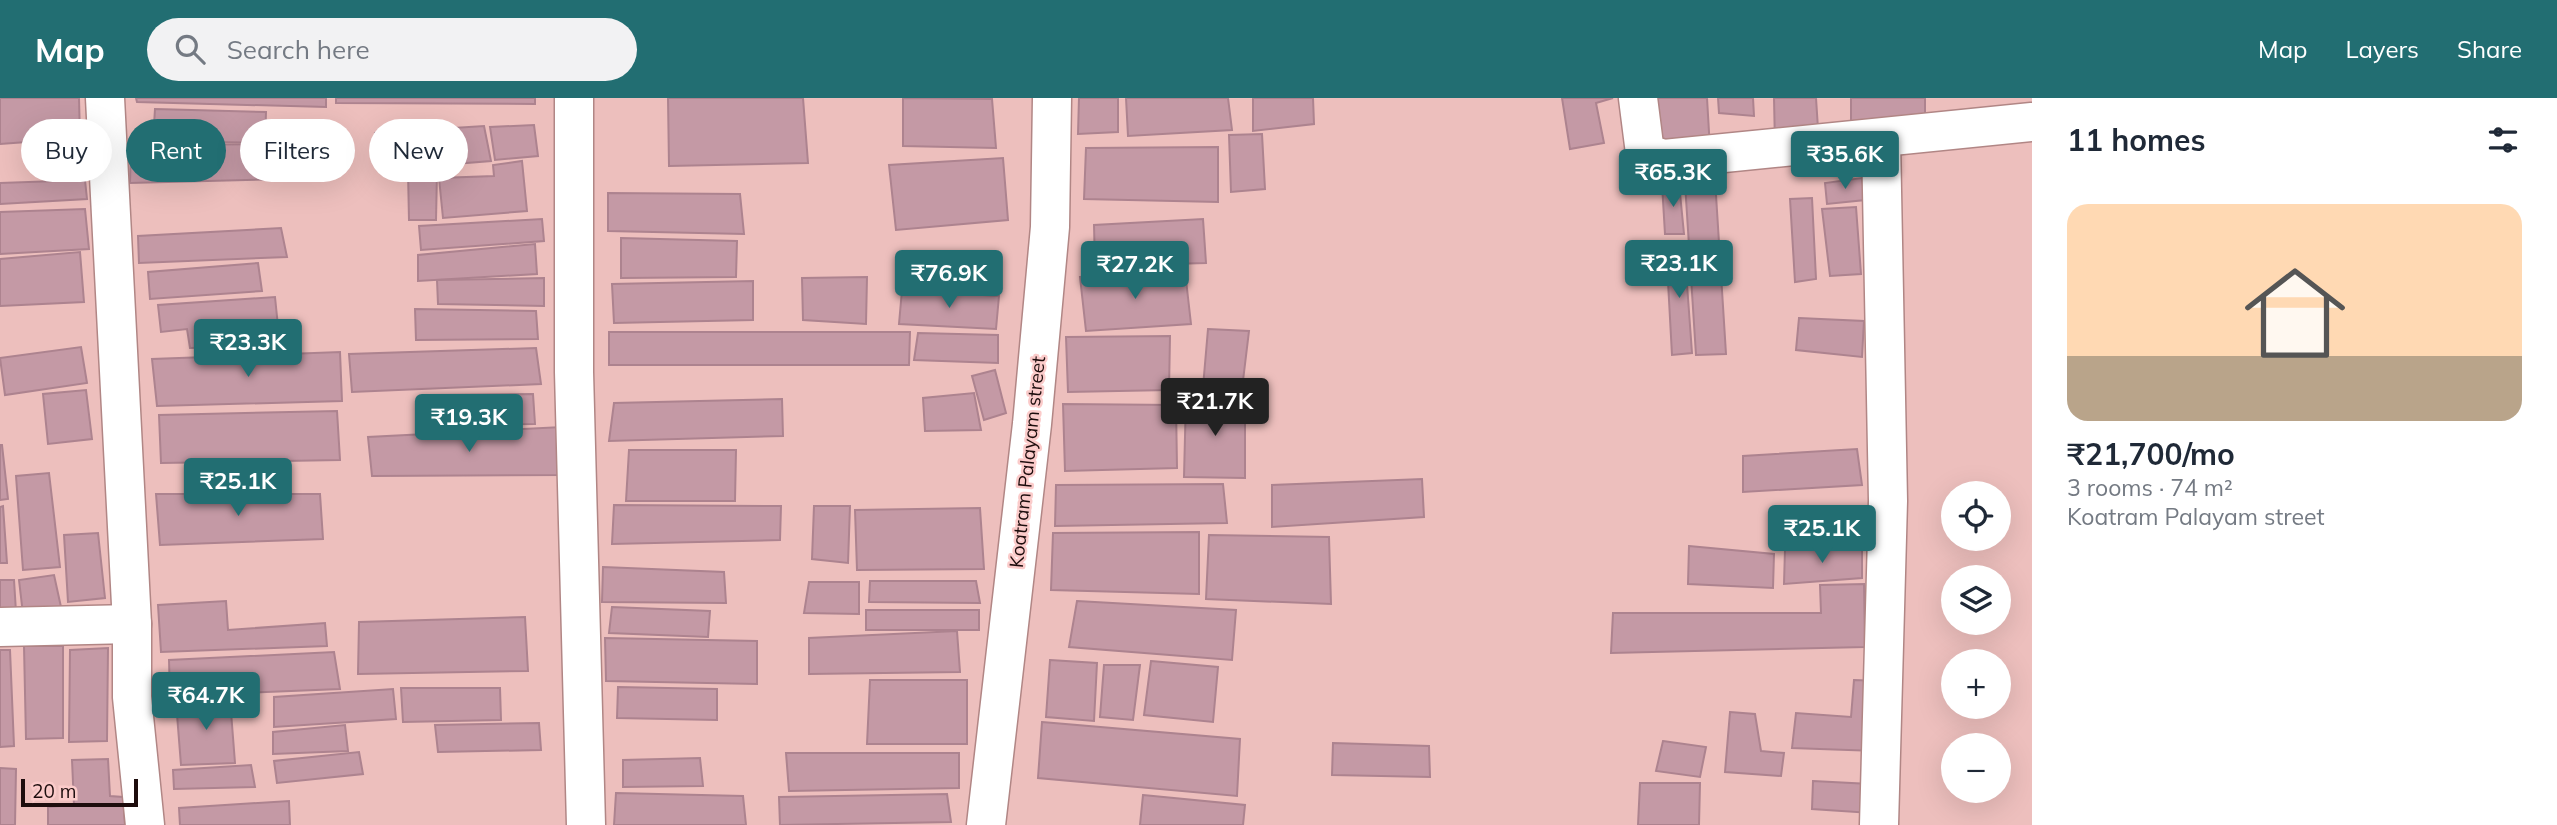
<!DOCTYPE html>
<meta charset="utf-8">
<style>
:root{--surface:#fff;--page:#f2f2f3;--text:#1f2937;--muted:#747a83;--line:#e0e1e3;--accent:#226e72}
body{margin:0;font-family:Mulish,sans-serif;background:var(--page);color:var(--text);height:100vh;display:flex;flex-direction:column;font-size:26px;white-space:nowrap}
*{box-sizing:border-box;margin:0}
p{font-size:23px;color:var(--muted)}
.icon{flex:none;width:38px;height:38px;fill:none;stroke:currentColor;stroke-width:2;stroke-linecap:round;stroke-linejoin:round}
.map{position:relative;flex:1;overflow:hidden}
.sheet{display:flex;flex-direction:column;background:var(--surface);width:525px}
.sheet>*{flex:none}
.top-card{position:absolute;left:21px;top:21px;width:665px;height:63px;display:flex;gap:14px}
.tools{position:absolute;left:1941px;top:383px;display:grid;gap:14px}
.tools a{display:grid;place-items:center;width:70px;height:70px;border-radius:50%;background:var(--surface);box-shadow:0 7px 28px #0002;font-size:35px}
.scale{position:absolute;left:21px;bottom:18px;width:117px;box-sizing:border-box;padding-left:7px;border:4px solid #1d0d0d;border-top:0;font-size:19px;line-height:24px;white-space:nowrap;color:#1d0d0d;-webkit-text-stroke:5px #fbcbca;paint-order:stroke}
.price{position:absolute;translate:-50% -60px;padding:0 16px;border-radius:7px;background:var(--accent);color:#fff;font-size:23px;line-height:46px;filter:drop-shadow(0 2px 4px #0008)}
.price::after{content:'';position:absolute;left:50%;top:42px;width:21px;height:16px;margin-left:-10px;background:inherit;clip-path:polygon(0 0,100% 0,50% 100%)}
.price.current{background:#222;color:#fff}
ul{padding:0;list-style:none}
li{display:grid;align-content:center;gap:14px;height:371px;padding:0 35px}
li+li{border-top:2px solid var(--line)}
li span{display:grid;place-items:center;height:217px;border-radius:21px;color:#555}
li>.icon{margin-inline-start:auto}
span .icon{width:126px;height:126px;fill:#fffc;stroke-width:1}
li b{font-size:30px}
h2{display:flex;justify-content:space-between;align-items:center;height:84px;padding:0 35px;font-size:30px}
.chip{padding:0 24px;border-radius:32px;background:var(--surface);box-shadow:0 7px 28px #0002;font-size:24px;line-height:63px}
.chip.current{background:var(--accent);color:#fff}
header{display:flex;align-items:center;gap:42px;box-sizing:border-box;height:98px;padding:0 35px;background:var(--accent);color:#fff}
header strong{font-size:33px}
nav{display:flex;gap:38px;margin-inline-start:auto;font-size:24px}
.search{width:490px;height:63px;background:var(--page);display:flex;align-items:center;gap:18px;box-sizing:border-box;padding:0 24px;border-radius:38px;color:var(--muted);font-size:26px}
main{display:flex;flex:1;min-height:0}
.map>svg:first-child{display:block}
</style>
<header>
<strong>Map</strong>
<div class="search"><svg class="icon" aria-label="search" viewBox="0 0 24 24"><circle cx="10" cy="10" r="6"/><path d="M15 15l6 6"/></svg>Search here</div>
<nav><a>Map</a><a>Layers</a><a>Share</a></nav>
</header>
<main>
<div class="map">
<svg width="2032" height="727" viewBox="0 0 2032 727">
<rect width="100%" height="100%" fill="#edbfbd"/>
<g fill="#c499a5" stroke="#ad838f" stroke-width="2">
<path d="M0 0H79L80 40 0 46Z"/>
<path d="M136 0H326V9L137 4Z"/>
<path d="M336 0H535V6L336 5Z"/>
<path d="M668 0H803L808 65 669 68Z"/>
<path d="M903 0 992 1 996 50 903 48Z"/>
<path d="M1079 0H1118V34L1078 36Z"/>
<path d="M1126 0H1228L1232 32 1128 38Z"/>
<path d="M1253 0H1313L1314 26 1253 33Z"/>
<path d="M1562 0H1613L1596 5 1604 45 1570 51Z"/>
<path d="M1640 0H1707L1710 51 1643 54Z"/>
<path d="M1718 0H1753L1754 18 1719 15Z"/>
<path d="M1774 0H1816L1819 46 1775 47Z"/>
<path d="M1851 0H1925V22L1851 23Z"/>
<path d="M155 11 266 14 265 45 153 43Z"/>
<path d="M534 27 538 58 495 62 490 29Z"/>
<path d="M484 28 491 63 379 72 375 35Z"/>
<path d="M1262 36 1265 91 1231 94 1229 37Z"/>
<path d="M282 46 283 81 130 85 131 47Z"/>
<path d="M1218 49V104L1084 101 1086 50Z"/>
<path d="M1003 60 1008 122 896 132 889 67Z"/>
<path d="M522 63 527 113 443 120 439 80 494 78 493 67Z"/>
<path d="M408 73 437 74 436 122H409Z"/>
<path d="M1862 80 1865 102 1827 106 1825 85Z"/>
<path d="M1715 81 1726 256 1696 257 1685 85Z"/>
<path d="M85 82 87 101 0 106V85Z"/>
<path d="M1679 85 1684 136H1665L1662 86Z"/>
<path d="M608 95 740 96 744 136 608 133Z"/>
<path d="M1812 100 1816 181 1795 184 1790 101Z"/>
<path d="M1856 109 1861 176 1830 178 1822 111Z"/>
<path d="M85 111 89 151 0 156V114Z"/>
<path d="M542 121 544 143 421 152 419 128Z"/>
<path d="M1203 121 1206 165 1095 168 1094 127Z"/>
<path d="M281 130 287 159 139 165 138 138Z"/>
<path d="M621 140 737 143 736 179 621 180Z"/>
<path d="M1684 145 1692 255 1672 257 1666 147Z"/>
<path d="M535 146 537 176 418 183V157Z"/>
<path d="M80 154 84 204 0 208V161Z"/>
<path d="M258 165 262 193 150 201 148 174Z"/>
<path d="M1185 173 1191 226 1086 233 1080 179Z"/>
<path d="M867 179 866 226 803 222 802 180Z"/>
<path d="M544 180V208L438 206 437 182Z"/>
<path d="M753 183V222L614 225 612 186Z"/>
<path d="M902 192 999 198 996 231 899 226Z"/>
<path d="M275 199 280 248 190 250 187 231 161 234 158 207Z"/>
<path d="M415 211 536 213 538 241 416 242Z"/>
<path d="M1799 220 1864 223 1862 259 1796 252Z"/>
<path d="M1208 231 1249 233 1242 291 1203 289Z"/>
<path d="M609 234H910L909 267H609Z"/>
<path d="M918 235 998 237V265L914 262Z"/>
<path d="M1170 238 1169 292 1068 294 1066 239Z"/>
<path d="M81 249 87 285 5 297 0 260Z"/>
<path d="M536 250 541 286 352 294 349 256Z"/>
<path d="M340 254 342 303 157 308 152 261Z"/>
<path d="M995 272 1006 315 984 322 972 278Z"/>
<path d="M86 292 92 341 48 346 43 296Z"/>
<path d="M974 295 981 332 925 333 923 300Z"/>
<path d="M533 296 535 326 430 327 428 297Z"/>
<path d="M1186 299 1245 300V380L1184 379Z"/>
<path d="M782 301 783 338 609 343 614 305Z"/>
<path d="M1063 306 1176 307 1177 370 1065 373Z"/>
<path d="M337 313 340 362 161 365 159 317Z"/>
<path d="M562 329V377L372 378 368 339Z"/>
<path d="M0 347H2L8 401 0 402Z"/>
<path d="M1857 351 1862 387 1743 394V358Z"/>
<path d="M629 352H736L735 403H626Z"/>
<path d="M49 375 60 469 23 472 16 378Z"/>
<path d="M1422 381 1424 419 1272 429V387Z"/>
<path d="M1223 386 1227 425 1055 428 1056 387Z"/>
<path d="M156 396H320L323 441 160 447Z"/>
<path d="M614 407 781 408 780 442 612 446Z"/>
<path d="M3 408 7 465H0V409Z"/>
<path d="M814 408H850L848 465 812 461Z"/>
<path d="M980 410 984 471 857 472 855 412Z"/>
<path d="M1199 434V496L1051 492 1053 435Z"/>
<path d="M98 435 105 500 68 504 64 437Z"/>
<path d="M1209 437 1329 439 1331 506 1206 501Z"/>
<path d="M1689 448 1774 456 1773 490 1688 486Z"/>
<path d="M1785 451H1862V480L1784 486Z"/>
<path d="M603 469 724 474 726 505 602 504Z"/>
<path d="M54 477 61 509 23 516 19 482Z"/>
<path d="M0 482H14L16 514H0Z"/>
<path d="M870 483H976L980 505 869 504Z"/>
<path d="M809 484H859V516L804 515Z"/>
<path d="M1864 486 1865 549 1611 555 1613 515H1821L1820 487Z"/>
<path d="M226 503 228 532 325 525 327 548 161 554 158 507Z"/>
<path d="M1077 503 1236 512 1232 562 1069 549Z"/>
<path d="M612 509 710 513 708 539 609 535Z"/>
<rect x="866" y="512" width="113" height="20"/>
<path d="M525 519 528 573 358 576 359 524Z"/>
<path d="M957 533 960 574 809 576V540Z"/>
<path d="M605 540 757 543V586L606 583Z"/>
<path d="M24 548H63V640L26 641Z"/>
<path d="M108 550 107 643 69 644 70 552Z"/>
<path d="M0 552H10L14 648 0 649Z"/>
<path d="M334 554 340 591 170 598 169 562Z"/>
<path d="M1050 562 1097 565 1094 623 1046 619Z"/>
<path d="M1151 563 1218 569 1213 624 1144 617Z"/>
<path d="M1104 567H1140L1133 622 1100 619Z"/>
<path d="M870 582H967V646H867Z"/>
<path d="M1854 582 1879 583 1876 653 1792 650 1796 615 1851 619Z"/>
<path d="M618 589 717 591V622L617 620Z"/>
<path d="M401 590H500L501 622 403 624Z"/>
<path d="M393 591 396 621 274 629V599Z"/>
<path d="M230 601 235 665 181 667 176 604Z"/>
<path d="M1730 614 1755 616 1761 653 1784 655 1781 678 1725 674Z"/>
<path d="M1042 624 1240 641 1237 698 1038 680Z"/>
<path d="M539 625 541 652 438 654 435 627Z"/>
<path d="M345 627 348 653 273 656V634Z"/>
<path d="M1663 643 1706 649 1700 679 1656 673Z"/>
<path d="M1333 645 1429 648 1430 679 1332 677Z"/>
<path d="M359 654 363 676 277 685 274 663Z"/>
<path d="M786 655H959V690L789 693Z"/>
<path d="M700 660 703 688 623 689V662Z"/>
<path d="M108 661 110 698 123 699 125 727H48V709L74 707 72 662Z"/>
<path d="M251 667 255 689 174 691 173 672Z"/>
<path d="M0 670 16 671 15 727H0Z"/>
<path d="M1813 683 1870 686 1871 715 1812 711Z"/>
<path d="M1640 685H1700L1699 727H1638Z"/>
<path d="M616 695 743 698 746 727H614Z"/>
<path d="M947 696 951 724 780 727 779 699Z"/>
<path d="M1143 697 1245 707 1243 727H1140Z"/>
<path d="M289 703 290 727H180L179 710Z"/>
</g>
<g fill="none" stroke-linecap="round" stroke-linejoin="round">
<g stroke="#b18685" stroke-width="41">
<g id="minor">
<path d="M105 0 132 526V599L145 727"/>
<path d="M574 0V274L586 727"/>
<path d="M1638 0 1645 55 1664 61 2032 24"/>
<path d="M0 529 132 526"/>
<path d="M986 727 1032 326 1050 129 1052 0"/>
<path d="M1879 727 1888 403 1881 41"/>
</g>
</g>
<use href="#minor" stroke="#fff" stroke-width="38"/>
</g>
<g text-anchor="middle" stroke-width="5" stroke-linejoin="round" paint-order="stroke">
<g font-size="19" fill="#1d0d0d" stroke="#fbcbca">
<text transform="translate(1027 364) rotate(-84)" y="7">Koatram Palayam street</text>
</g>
</g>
</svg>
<div class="tools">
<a><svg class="icon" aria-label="locate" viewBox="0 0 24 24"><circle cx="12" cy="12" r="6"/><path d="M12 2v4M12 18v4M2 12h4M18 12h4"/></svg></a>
<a><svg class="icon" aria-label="layers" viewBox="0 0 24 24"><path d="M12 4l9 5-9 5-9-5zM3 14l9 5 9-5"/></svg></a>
<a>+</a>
<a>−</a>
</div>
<div class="scale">20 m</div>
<b class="price" style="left:1845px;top:93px">₹35.6K</b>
<b class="price" style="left:1673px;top:111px">₹65.3K</b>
<b class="price" style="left:1679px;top:202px">₹23.1K</b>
<b class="price" style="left:1135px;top:203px">₹27.2K</b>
<b class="price" style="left:949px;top:212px">₹76.9K</b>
<b class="price" style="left:248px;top:281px">₹23.3K</b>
<b class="price current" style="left:1215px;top:340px">₹21.7K</b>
<b class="price" style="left:469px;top:356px">₹19.3K</b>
<b class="price" style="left:238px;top:420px">₹25.1K</b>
<b class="price" style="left:1822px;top:467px">₹25.1K</b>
<b class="price" style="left:206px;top:634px">₹64.7K</b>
<div class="top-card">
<a class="chip">Buy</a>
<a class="chip current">Rent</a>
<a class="chip">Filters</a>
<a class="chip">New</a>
</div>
</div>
<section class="sheet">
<h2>11 homes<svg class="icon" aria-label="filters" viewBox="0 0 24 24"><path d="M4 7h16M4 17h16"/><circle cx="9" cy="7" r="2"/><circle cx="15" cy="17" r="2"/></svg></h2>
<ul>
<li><span style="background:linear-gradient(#ffd9b3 70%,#b9a48a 0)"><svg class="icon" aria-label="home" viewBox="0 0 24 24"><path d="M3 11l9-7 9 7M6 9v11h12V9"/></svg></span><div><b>₹21,700/mo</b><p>3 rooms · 74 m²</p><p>Koatram Palayam street</p></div></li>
</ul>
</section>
</main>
